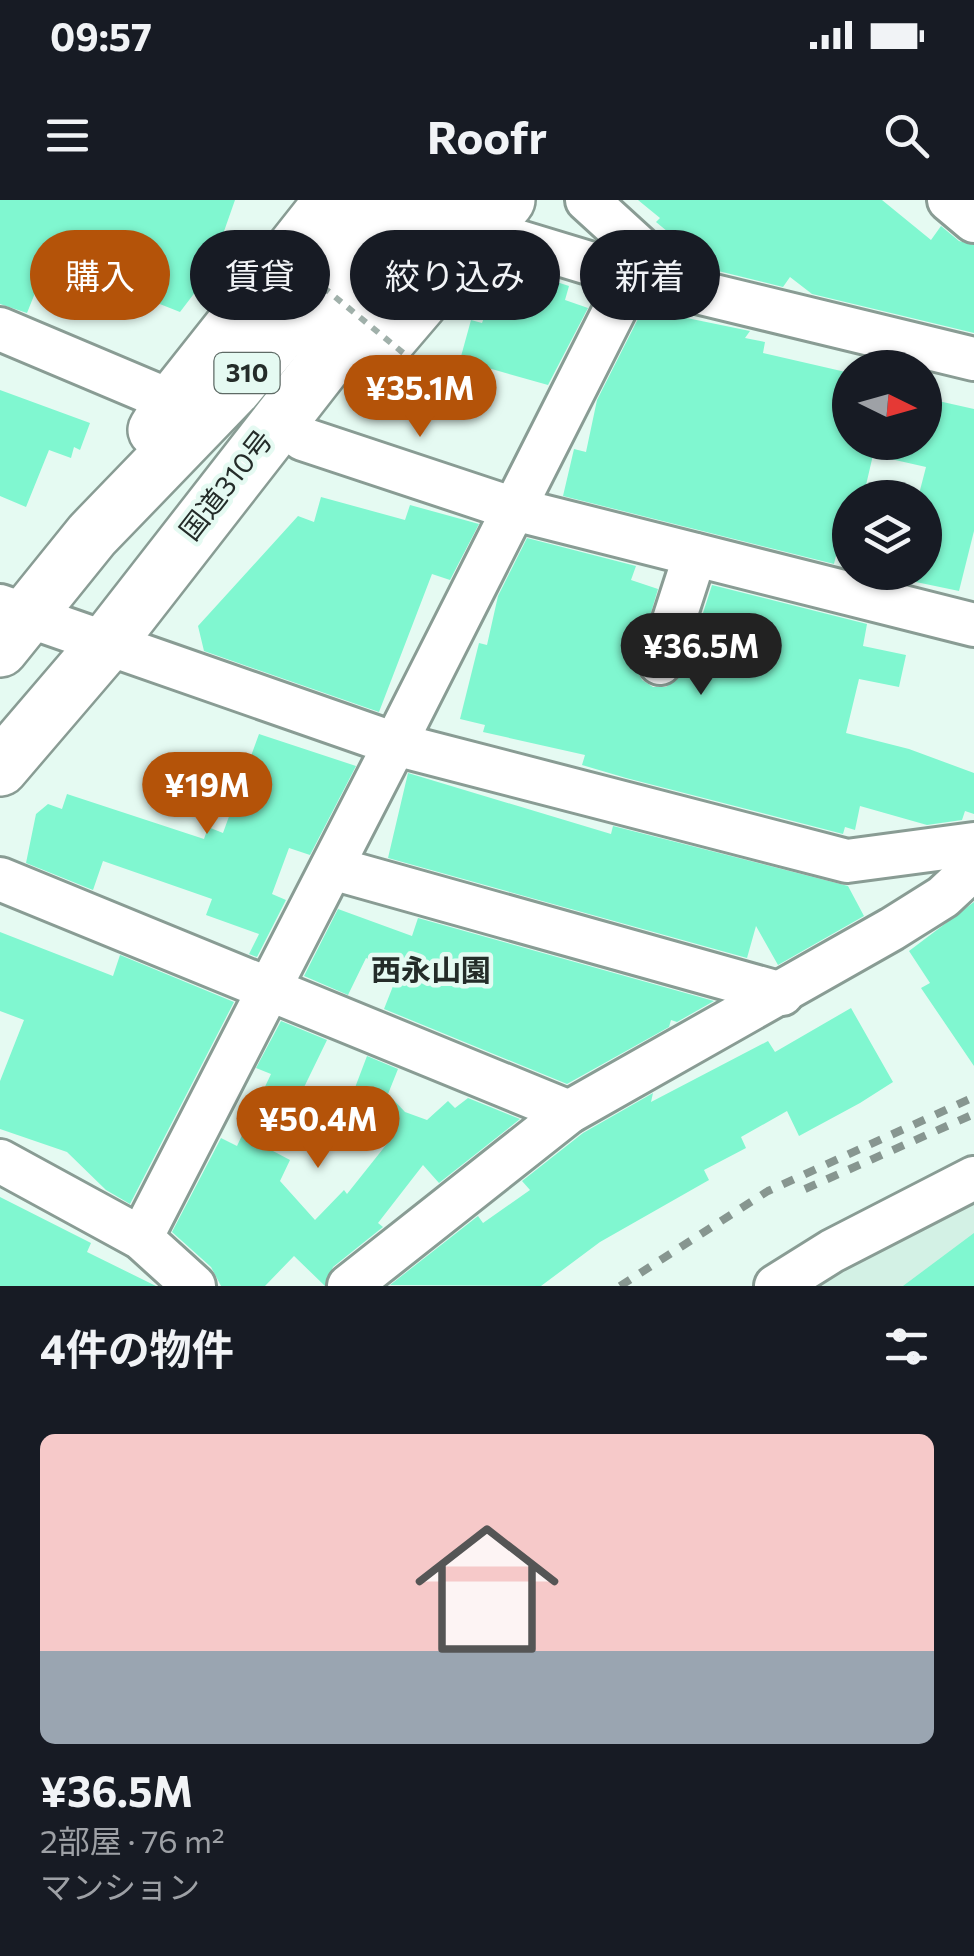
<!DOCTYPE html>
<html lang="ja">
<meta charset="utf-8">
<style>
:root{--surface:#171b24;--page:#20242c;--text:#f1f3f6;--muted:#9ea1a6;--accent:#b45309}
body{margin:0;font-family:Commissioner,"Noto Sans JP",sans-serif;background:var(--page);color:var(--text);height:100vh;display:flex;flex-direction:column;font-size:38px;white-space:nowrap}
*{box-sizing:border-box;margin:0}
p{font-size:32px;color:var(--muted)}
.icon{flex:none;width:55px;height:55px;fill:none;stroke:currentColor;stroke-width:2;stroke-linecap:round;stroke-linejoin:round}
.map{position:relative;height:1086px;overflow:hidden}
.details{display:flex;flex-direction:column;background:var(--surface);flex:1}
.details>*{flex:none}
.guide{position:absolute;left:30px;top:30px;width:915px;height:90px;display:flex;gap:20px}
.needle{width:65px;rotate:95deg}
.tools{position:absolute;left:832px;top:150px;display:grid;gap:20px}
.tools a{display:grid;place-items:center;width:110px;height:110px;border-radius:50%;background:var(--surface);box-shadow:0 2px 8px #0004;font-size:50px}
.price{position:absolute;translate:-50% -85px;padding:0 22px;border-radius:35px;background:var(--accent);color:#fff;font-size:32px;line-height:65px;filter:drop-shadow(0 2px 5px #0008)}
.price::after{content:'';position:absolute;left:50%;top:60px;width:30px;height:22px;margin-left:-15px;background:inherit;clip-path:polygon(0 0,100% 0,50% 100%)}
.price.on{background:#222;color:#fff}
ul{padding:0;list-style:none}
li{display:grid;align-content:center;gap:20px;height:530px;padding:0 40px}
li span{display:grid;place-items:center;height:310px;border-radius:15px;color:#555}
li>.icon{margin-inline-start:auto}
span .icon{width:180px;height:180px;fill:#fffc;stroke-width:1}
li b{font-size:42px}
h2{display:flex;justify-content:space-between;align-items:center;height:120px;padding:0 40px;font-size:42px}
.tag{padding:0 35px;border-radius:45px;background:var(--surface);box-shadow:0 2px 8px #0004;font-size:35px;line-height:90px}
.tag.on{background:var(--accent);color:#fff}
.status{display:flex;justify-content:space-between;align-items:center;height:70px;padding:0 50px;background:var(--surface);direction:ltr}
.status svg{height:28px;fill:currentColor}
header{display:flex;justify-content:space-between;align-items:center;height:130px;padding:0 40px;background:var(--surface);font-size:45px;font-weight:700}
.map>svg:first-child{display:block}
</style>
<div class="status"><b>09:57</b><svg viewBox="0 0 49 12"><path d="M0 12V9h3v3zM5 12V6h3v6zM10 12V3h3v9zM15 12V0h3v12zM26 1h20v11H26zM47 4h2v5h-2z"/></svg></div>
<header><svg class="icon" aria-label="menu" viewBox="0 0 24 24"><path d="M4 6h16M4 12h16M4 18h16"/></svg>Roofr<svg class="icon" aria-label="search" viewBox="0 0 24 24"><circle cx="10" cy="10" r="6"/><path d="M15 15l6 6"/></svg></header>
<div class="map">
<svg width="974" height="1086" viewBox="0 0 974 1086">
<rect width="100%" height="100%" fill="#e5faf2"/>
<path fill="#d3f1e5" d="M974 992V1086H796Z"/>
<g fill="#80f7d0">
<path d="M0 0H235L209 74 180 112 94 78 91 89 43 73 27 113 0 104Z"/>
<path d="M638 0H882L931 40 941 26 959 41 974 45V133L812 94 790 77 783 87 714 70 656 22 660 18Z"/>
<path d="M517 69 569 86 565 100 588 108 548 185 460 160 471 120 482 123 490 101 506 106Z"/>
<path d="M643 109 750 131 745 138 765 142 763 153 850 173V242H925V198L974 209V331L959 391 868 372H925V298H918L926 267 873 255 863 298H850L834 364 563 296 574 249 586 252 597 200Z"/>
<path d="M0 190 90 223 80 250 74 247 71 258 49 250 26 307 0 296Z"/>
<path d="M321 297 405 320 410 305 479 324 450 380 432 374 379 512 204 451 198 426 298 316 314 322Z"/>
<path d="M527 338 636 366 631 380 658 389 635 467 642 480 653 487H666L681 476 693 479 711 419 702 416 712 385 867 424 863 446 906 455 899 487 859 479 846 533 909 549 974 573V614L965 611 962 620 927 625 860 606 855 630 845 627 843 634 626 578 582 565 585 555 483 532 485 525 460 519 479 443 487 445 498 396Z"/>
<path d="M259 534 356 566 310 655 289 648 272 694 286 700 257 757 249 754 259 734 206 715 212 699 103 661 93 690 26 663 36 614 48 604 62 609 67 594 204 639 208 627 223 633Z"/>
<path d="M408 573 611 634 613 626 848 686 864 716 778 765 756 726 747 758 388 658Z"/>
<path d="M974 702V866L921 788 930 783 909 751Z"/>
<path d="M338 709 412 736 418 718 714 801 677 822 671 820 669 827 567 884 384 809 399 771 366 758 348 795 304 776Z"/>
<path d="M0 732 113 776 120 755 234 802 130 1004 106 990 67 952 0 929V881L24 820 0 811Z"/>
<path d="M851 808 893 882 860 903 799 936 787 911 741 937 746 948 704 970 709 980 600 1042 541 1086 390 1085 478 1016 483 1023 530 990 522 981 583 933 653 893 651 902 768 841 775 852Z"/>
<path d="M281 821 327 840 273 951 290 960 280 981 315 1020 344 990 347 994 390 940 342 922 367 856 398 869 388 894 405 912 427 920 448 901 455 908 468 898 520 919 439 983 423 965 378 1023 383 1027 333 1067 325 1086 294 1056 265 1086H221L211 1067 172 1032 221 938 237 946 271 874 256 868Z"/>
<path d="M0 997 91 1043 87 1052 156 1086H0Z"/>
<path d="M974 1033V1086H903Z"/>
</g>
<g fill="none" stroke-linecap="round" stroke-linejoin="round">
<g stroke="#899c94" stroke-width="48">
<g id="minor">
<path d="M587 0 644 52 395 544 847 661 974 644"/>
<path d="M949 0 974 21"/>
<path d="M480 30 635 77 974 159"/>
<path d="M0 129 173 202"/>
<path d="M303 239 514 309 974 425"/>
<path d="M0 406 395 544 141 1038"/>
<path d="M660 463 695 355"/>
<path d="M332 668 782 794"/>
<path d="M0 679 569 912"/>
<path d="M0 961 141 1038 194 1086"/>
<path d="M349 1086 569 912 892 729 943 697 974 668"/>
<path d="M776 1086 832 1051 974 978"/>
</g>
</g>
<g stroke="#899c94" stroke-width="60">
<g id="highway">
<path d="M365 166 507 0"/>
<path d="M156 230 173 202 333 0"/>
<path d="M0 449 92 335 233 189 391 0"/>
<path d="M0 568 107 443 452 0"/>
</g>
</g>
<use href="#minor" stroke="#fff" stroke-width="42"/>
<use href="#highway" stroke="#fff" stroke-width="55"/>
<g stroke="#879690" stroke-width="8" stroke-dasharray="12 12" stroke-linecap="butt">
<path d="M805 989 974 914"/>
<path d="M620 1086 768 991 974 897"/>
</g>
<path stroke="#a0b0aa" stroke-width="6" stroke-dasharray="8 8" stroke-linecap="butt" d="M261 36 413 161"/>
</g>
<g text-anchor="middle" stroke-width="9" stroke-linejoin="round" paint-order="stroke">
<rect fill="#e5faf2" stroke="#5e6a65" stroke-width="2.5" x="214.5" y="153" width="65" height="40" rx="8"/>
<g font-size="25" font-weight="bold" fill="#242c29">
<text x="247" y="182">310</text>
</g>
<g font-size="28" fill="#242c29" stroke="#e5faf2">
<text transform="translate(226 285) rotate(-52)" y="10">国道310号</text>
</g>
<g font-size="30" font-weight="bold" fill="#242c29" stroke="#e5faf2">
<text x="431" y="781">西永山園</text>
</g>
</g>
</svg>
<div class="tools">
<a><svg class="needle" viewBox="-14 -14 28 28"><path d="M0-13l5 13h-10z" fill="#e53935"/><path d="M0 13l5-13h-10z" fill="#9ea1a6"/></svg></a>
<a><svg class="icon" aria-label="layers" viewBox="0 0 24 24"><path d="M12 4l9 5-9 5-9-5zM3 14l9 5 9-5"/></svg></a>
</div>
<b class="price" style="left:420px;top:240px">¥35.1M</b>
<b class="price on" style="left:701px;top:498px">¥36.5M</b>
<b class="price" style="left:207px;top:637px">¥19M</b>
<b class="price" style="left:318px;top:971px">¥50.4M</b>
<div class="guide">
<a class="tag on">購入</a>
<a class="tag">賃貸</a>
<a class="tag">絞り込み</a>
<a class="tag">新着</a>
</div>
</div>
<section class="details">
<h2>4件の物件<svg class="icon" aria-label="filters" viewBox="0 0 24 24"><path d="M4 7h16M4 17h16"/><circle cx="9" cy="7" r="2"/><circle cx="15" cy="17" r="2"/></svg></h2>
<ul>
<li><span style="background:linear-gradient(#f6c9c9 70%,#9aa5b1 0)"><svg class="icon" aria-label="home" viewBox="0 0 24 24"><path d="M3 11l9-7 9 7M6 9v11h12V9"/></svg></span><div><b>¥36.5M</b><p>2部屋 · 76 m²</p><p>マンション</p></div></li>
</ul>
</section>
